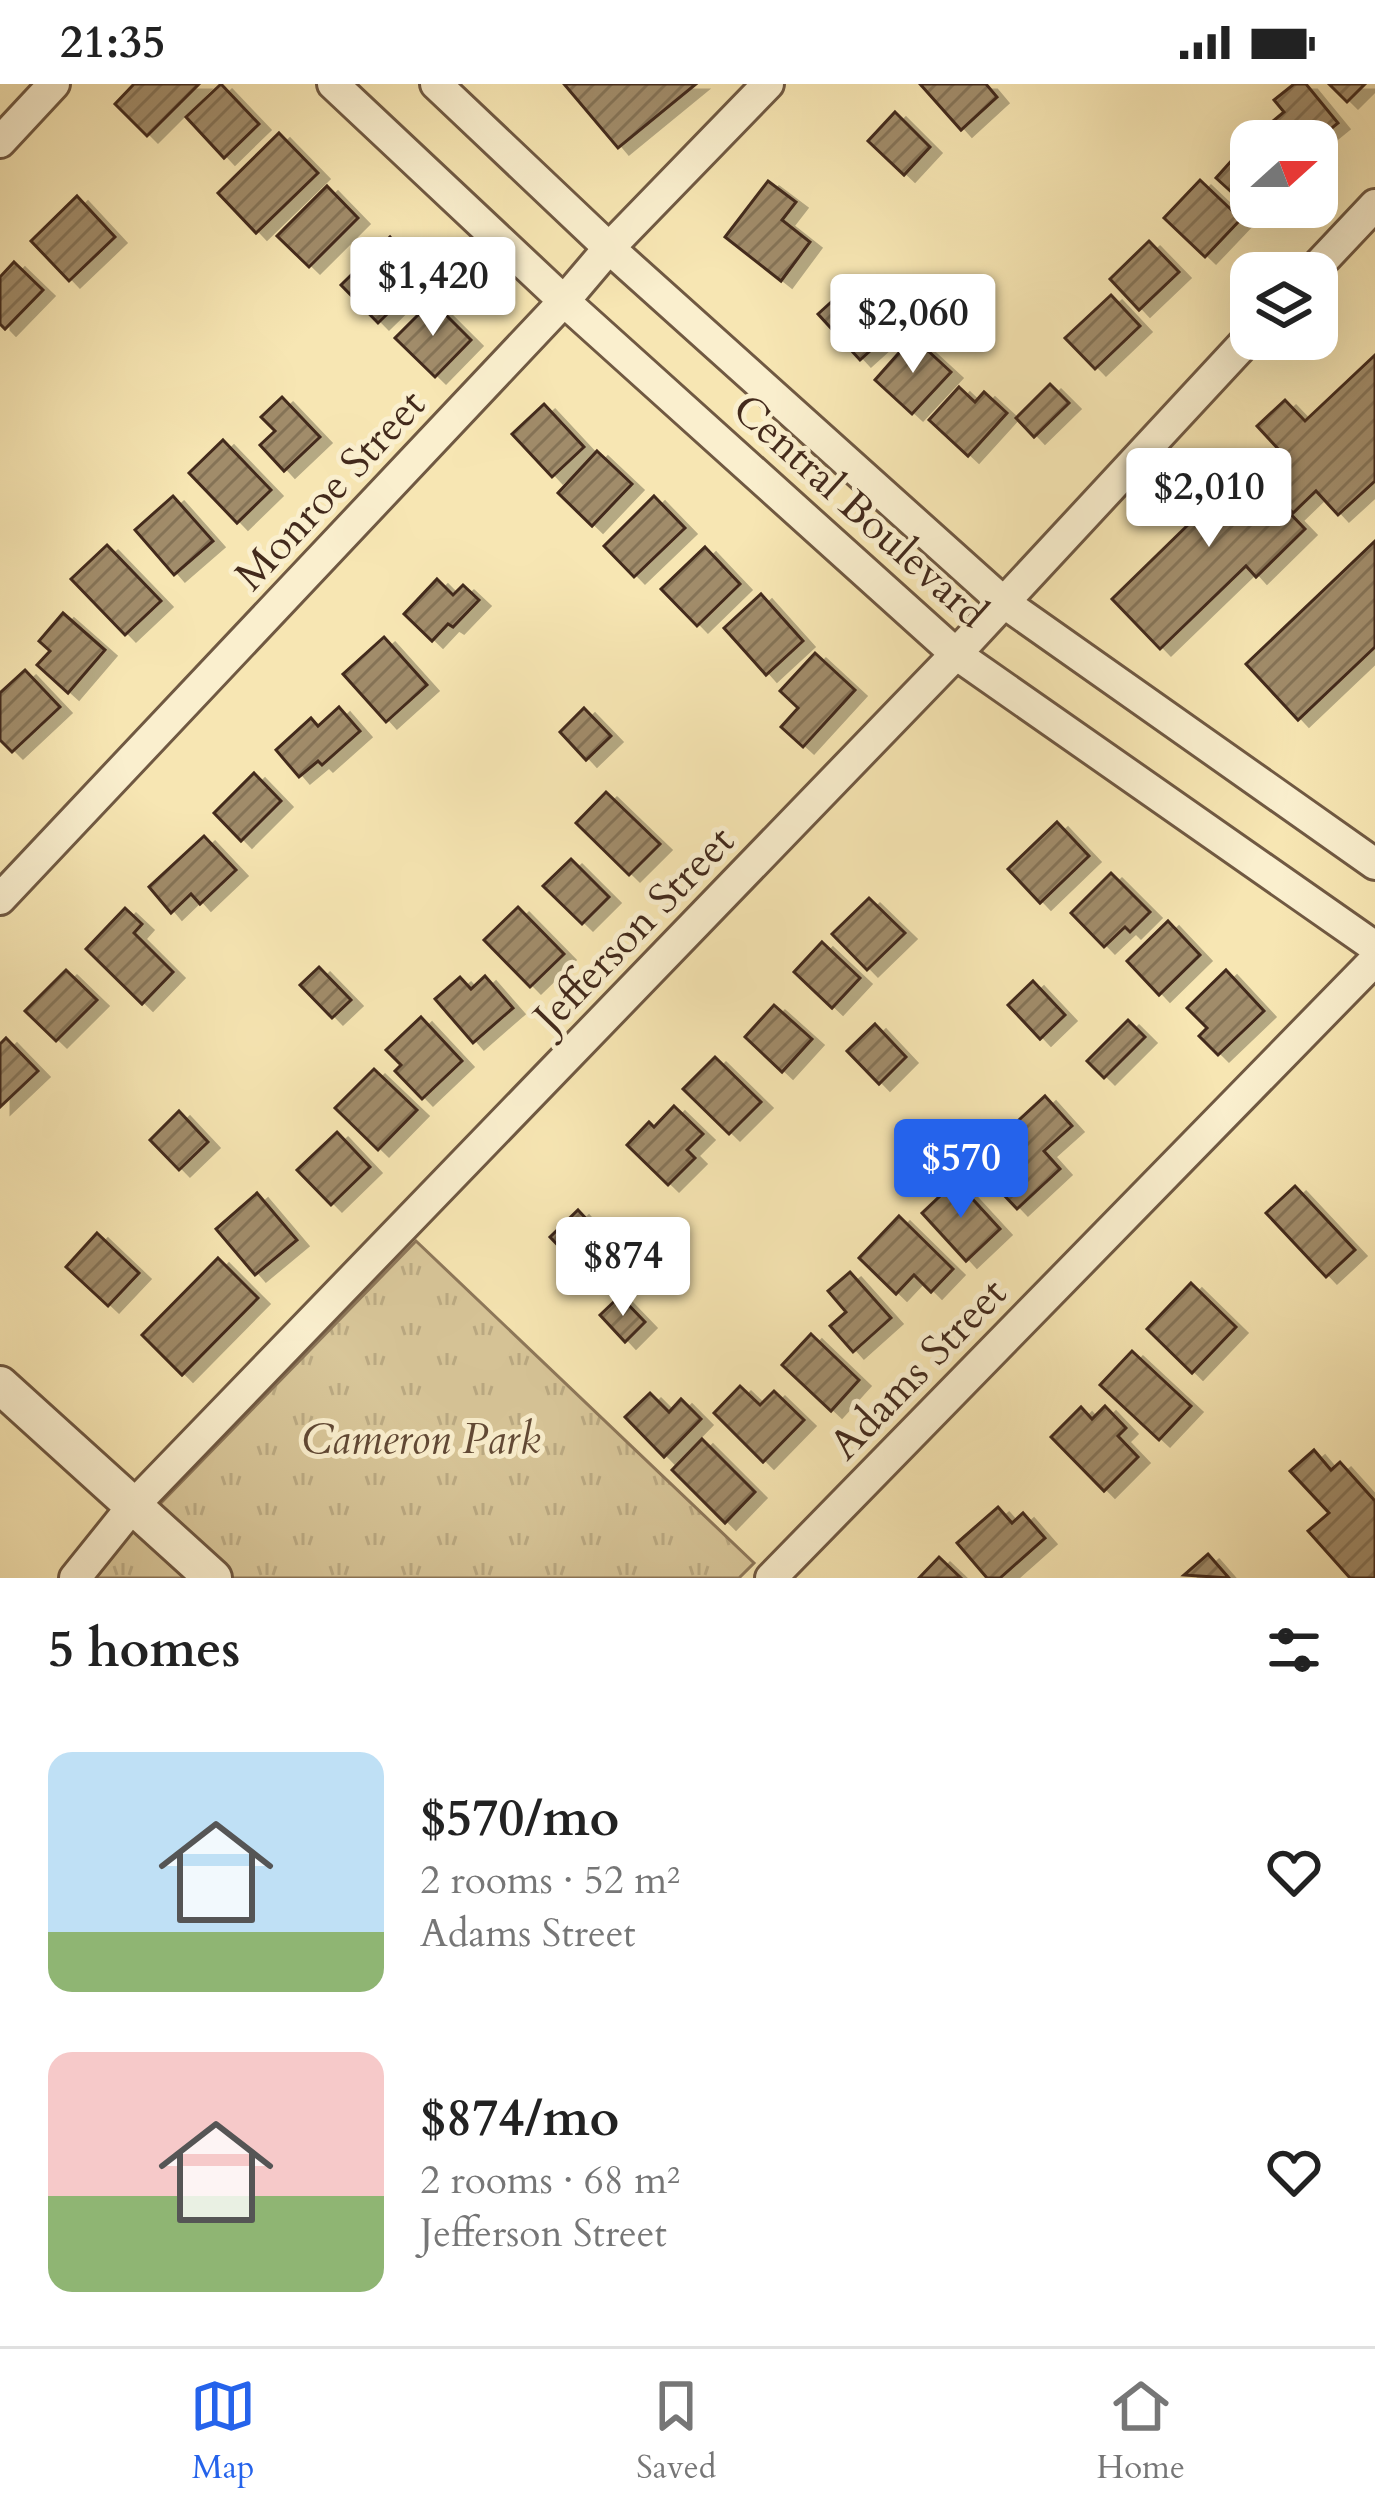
<!DOCTYPE html>
<meta charset="utf-8">
<style>
:root{--surface:#fff;--page:#f2f2f2;--text:#222;--muted:#767676;--line:#e0e0e0;--accent:#2563eb}
body{margin:0;font-family:Cardo,serif;background:var(--page);color:var(--text);height:100vh;display:flex;flex-direction:column;font-size:45px;white-space:nowrap}
*{box-sizing:border-box;margin:0}
p{font-size:39px;color:var(--muted)}
.icon{flex:none;width:66px;height:66px;fill:none;stroke:currentColor;stroke-width:2;stroke-linecap:round;stroke-linejoin:round}
.map{position:relative;height:1494px;overflow:hidden}
.drawer{display:flex;flex-direction:column;background:var(--surface);flex:1}
.drawer>*{flex:none}
.needle{width:78px;rotate:69deg}
.controls{position:absolute;left:1230px;top:36px;display:grid;gap:24px}
.controls a{display:grid;place-items:center;width:108px;height:108px;border-radius:24px;background:var(--surface);box-shadow:0 12px 48px #0002;font-size:60px}
.price{position:absolute;translate:-50% -102px;padding:0 27px;border-radius:12px;background:#fff;color:#222;font-size:39px;line-height:78px;filter:drop-shadow(0 3px 6px #0008)}
.price::after{content:'';position:absolute;left:50%;top:72px;width:36px;height:27px;margin-left:-18px;background:inherit;clip-path:polygon(0 0,100% 0,50% 100%)}
.price.active{background:var(--accent);color:#fff}
ul{padding:0;list-style:none}
li{display:flex;align-items:center;gap:36px;height:300px;padding:0 48px}
li span{display:grid;place-items:center;flex:none;width:336px;height:240px;border-radius:24px;color:#555}
li>.icon{margin-inline-start:auto}
span .icon{width:144px;height:144px;fill:#fffc;stroke-width:1}
li b{font-size:51px}
h2{display:flex;justify-content:space-between;align-items:center;height:144px;padding:0 48px;font-size:51px}
.status{display:flex;justify-content:space-between;align-items:center;height:84px;padding:0 60px;background:var(--surface);direction:ltr}
.status svg{height:33px;fill:currentColor}
.dock{display:flex;justify-content:space-around;align-items:center;height:168px;border-top:3px solid var(--line);background:var(--surface);font-size:33px;color:var(--muted)}
.dock a{display:grid;justify-items:center;gap:6px}
.dock .active{color:var(--accent)}
.map>svg:first-child{display:block}
</style>
<div class="status"><b>21:35</b><svg viewBox="0 0 49 12"><path d="M0 12V9h3v3zM5 12V6h3v6zM10 12V3h3v9zM15 12V0h3v12zM26 1h20v11H26zM47 4h2v5h-2z"/></svg></div>
<div class="map">
<svg width="1375" height="1494" viewBox="0 0 1375 1494">
<defs>
<pattern id="park-tufts" width="24" height="20" patternUnits="userSpaceOnUse" patternTransform="scale(3)"><rect width="24" height="20" fill="#d8c699"/><path d="M3 7l-1-3M5 7V3M7 7l1-3M15 17l-1-3M17 17v-4M19 17l1-3" fill="none" stroke="#bbaa83"/></pattern>
<pattern id="building-hatch" width="6" height="6" patternUnits="userSpaceOnUse" patternTransform="scale(3)"><rect width="6" height="6" fill="#a18c6b"/><path d="M-1 1l2-2M0 6l6-6M5 7l2-2" fill="none" stroke="#857357"/></pattern>
<filter id="shadow"><feDropShadow dx="11" dy="6" stdDeviation="0" flood-color="#0004"/></filter>
</defs>
<rect width="100%" height="100%" fill="#f7e6b3"/>
<filter id="stains"><feTurbulence type="fractalNoise" baseFrequency=".00167" numOctaves="4"/><feColorMatrix values="0 0 0 0 .2 0 0 0 0 .09 0 0 0 0 .02 0 0 0 .5 -.17"/></filter>
<radialGradient id="worn" r=".72"><stop offset=".6" stop-color="#630" stop-opacity="0"/><stop offset="1" stop-color="#630" stop-opacity=".3"/></radialGradient>
<path fill="url(#park-tufts)" stroke="#8e785a" stroke-width="3" d="M416 1157 754 1479 739 1494H93L120 1461Z"/>
<g fill="url(#building-hatch)" stroke="#432a1c" stroke-width="3" filter="url(#shadow)">
<path d="M134 0H199L147 52 115 20Z"/>
<path d="M221 0 259 40 224 74 186 33Z"/>
<path d="M564 0H696L618 64Z"/>
<path d="M920 0H986L997 13 961 46Z"/>
<path d="M1294 0H1306L1338 39 1316 57H1279L1267 42 1284 28 1274 16Z"/>
<path d="M1329 0H1365L1347 18Z"/>
<path d="M895 28 930 63 904 91 868 57Z"/>
<path d="M279 49 318 89 256 149 218 109Z"/>
<path d="M1252 54 1255 57H1251L1250 125 1216 94Z"/>
<path d="M1200 96 1241 135 1205 173 1164 134Z"/>
<path d="M768 97 796 118 782 136 810 158 781 197 725 153Z"/>
<path d="M327 102 358 134 309 183 277 152Z"/>
<path d="M77 112 115 153 69 197 31 157Z"/>
<path d="M390 153 412 178 406 184 419 199 378 239 341 201Z"/>
<path d="M1149 157 1179 188 1139 226 1110 195Z"/>
<path d="M14 178 43 206 5 245 0 240V193Z"/>
<path d="M874 194 909 232 860 276 818 230 849 202 856 210Z"/>
<path d="M1111 211 1140 242 1095 285 1065 254Z"/>
<path d="M432 217 471 256 435 293 395 254Z"/>
<path d="M913 253 951 288 912 330 875 296Z"/>
<path d="M1375 271V397L1338 431 1316 407 1293 429 1249 381 1258 372 1266 380 1280 367 1257 342 1285 316 1305 337Z"/>
<path d="M1050 300 1069 319 1034 353 1016 334Z"/>
<path d="M959 303 975 318 984 308 1007 329 968 372 929 336Z"/>
<path d="M282 313 320 353 284 387 260 361 275 347 261 333Z"/>
<path d="M544 320 584 363 552 393 512 350Z"/>
<path d="M223 356 271 406 237 439 189 389Z"/>
<path d="M597 367 632 400 592 442 558 409Z"/>
<path d="M1231 368 1305 445 1256 493 1246 482 1160 565 1112 515 1194 435 1179 419Z"/>
<path d="M173 412 213 457 174 491 135 446Z"/>
<path d="M654 412 685 444 634 493 604 462Z"/>
<path d="M1375 457V563L1298 636 1246 580Z"/>
<path d="M107 461 161 517 125 551 71 495Z"/>
<path d="M705 463 740 500 697 542 661 505Z"/>
<path d="M437 495 453 511 463 501 479 516 453 543 448 540 432 557 404 530Z"/>
<path d="M761 510 803 557 766 591 724 544Z"/>
<path d="M63 529 105 566 68 609 37 581 50 567 39 557Z"/>
<path d="M384 553 427 601 386 638 343 590Z"/>
<path d="M815 569 855 606 803 663 781 643 798 624 780 607Z"/>
<path d="M25 586 60 623 12 668 0 656V609Z"/>
<path d="M339 623 360 647 322 681 318 677 299 693 276 666 311 634 318 642Z"/>
<path d="M584 624 611 652 586 676 560 648Z"/>
<path d="M254 689 281 717 241 757 214 729Z"/>
<path d="M606 708 660 760 629 791 576 739Z"/>
<path d="M1057 738 1089 772 1040 819 1008 785Z"/>
<path d="M204 752 236 786 200 820 191 810 171 829 149 803Z"/>
<path d="M571 775 609 813 582 840 543 802Z"/>
<path d="M1111 789 1150 828 1130 848 1125 843 1104 863 1071 829Z"/>
<path d="M869 814 905 849 867 886 832 850Z"/>
<path d="M518 823 564 870 530 903 484 856Z"/>
<path d="M125 824 142 840 134 849 173 888 142 920 86 865Z"/>
<path d="M1168 837 1200 871 1159 911 1127 877Z"/>
<path d="M822 858 860 894 832 924 794 888Z"/>
<path d="M319 883 351 916 332 934 300 901Z"/>
<path d="M66 886 97 916 56 957 25 927Z"/>
<path d="M1226 886 1264 927 1218 971 1199 952 1207 944 1187 924Z"/>
<path d="M485 892 513 924 473 959 435 915 460 893 471 905Z"/>
<path d="M1033 897 1065 931 1040 955 1008 921Z"/>
<path d="M774 921 812 955 782 988 745 953Z"/>
<path d="M421 933 462 977 422 1015 395 987 401 981 386 966Z"/>
<path d="M1128 936 1145 953 1104 994 1087 977Z"/>
<path d="M875 940 906 973 879 1000 847 967Z"/>
<path d="M6 954 38 987 0 1023V960Z"/>
<path d="M715 973 761 1018 729 1050 683 1005Z"/>
<path d="M374 985 417 1026 378 1066 335 1024Z"/>
<path d="M1045 1012 1072 1042 1044 1067 1060 1085 1017 1125 985 1091 1017 1061 1006 1048Z"/>
<path d="M674 1022 703 1050 687 1066 695 1074 668 1101 627 1061 649 1038 654 1043Z"/>
<path d="M179 1027 208 1058 179 1086 150 1056Z"/>
<path d="M337 1048 370 1083 331 1121 297 1086Z"/>
<path d="M956 1097 1000 1145 966 1177 922 1129Z"/>
<path d="M1295 1102 1355 1166 1326 1193 1266 1129Z"/>
<path d="M257 1109 297 1156 255 1191 216 1145Z"/>
<path d="M578 1126 625 1176 597 1202 550 1153Z"/>
<path d="M899 1132 953 1185 931 1208 914 1191 896 1210 859 1174Z"/>
<path d="M97 1149 139 1189 108 1222 66 1183Z"/>
<path d="M218 1174 258 1214 182 1291 142 1251Z"/>
<path d="M850 1188 891 1234 853 1268 830 1242 846 1228 828 1207Z"/>
<path d="M1191 1199 1236 1243 1192 1289 1147 1245Z"/>
<path d="M620 1212 645 1238 625 1258 600 1231Z"/>
<path d="M811 1250 859 1296 831 1327 782 1281Z"/>
<path d="M1132 1267 1191 1322 1159 1356 1100 1301Z"/>
<path d="M740 1302 760 1321 774 1307 804 1336 763 1378 714 1329Z"/>
<path d="M650 1309 669 1328 681 1315 701 1335 664 1373 625 1333Z"/>
<path d="M1105 1322 1126 1344 1118 1352 1138 1373 1104 1407 1051 1353 1081 1323 1092 1335Z"/>
<path d="M702 1355 755 1408 725 1439 672 1386Z"/>
<path d="M1314 1366 1331 1386 1340 1378 1375 1417V1494H1350L1308 1447 1329 1429 1290 1387Z"/>
<path d="M998 1423 1012 1439 1023 1429 1045 1454 1000 1494H987L957 1459Z"/>
<path d="M1208 1470 1229 1494 1184 1491Z"/>
<path d="M939 1473 961 1494H919Z"/>
</g>
<g fill="none" stroke-linecap="round" stroke-linejoin="round">
<g stroke="#705942" stroke-width="36">
<g id="minor">
<path d="M333 0 564 217 956 570 1375 863"/>
<path d="M436 0 609 164 1002 517 1375 780"/>
<path d="M0 58 54 0"/>
<path d="M1311 189 1375 121"/>
<path d="M0 815 564 217 609 164 768 0"/>
<path d="M75 1494 132 1423 956 570 1251 252"/>
<path d="M771 1494 1375 876"/>
</g>
</g>
<g stroke="#705942" stroke-width="42">
<path id="tertiary" d="M0 1301 213 1494"/>
</g>
<use href="#minor" stroke="#faefce" stroke-width="30"/>
<use href="#tertiary" stroke="#faefce" stroke-width="36"/>
</g>
<g text-anchor="middle" stroke-width="10" stroke-linejoin="round" paint-order="stroke">
<g font-size="42" fill="#432a1c" stroke="#faefce">
<text transform="translate(329 405) rotate(-47)" y="15">Monroe Street</text>
<text transform="translate(861 426) rotate(42)" y="15">Central Boulevard</text>
<text transform="translate(633 844) rotate(-46)" y="15">Jefferson Street</text>
<text transform="translate(917 1284) rotate(-46)" y="15">Adams Street</text>
</g>
<g font-size="42" font-style="italic" fill="#614935" stroke="#faefce">
<text x="421" y="1369">Cameron Park</text>
</g>
</g>
<rect width="100%" height="100%" filter="url(#stains)"/>
<rect width="100%" height="100%" fill="url(#worn)"/>
</svg>
<div class="controls">
<a><svg class="needle" viewBox="-14 -14 28 28"><path d="M0-13l5 13h-10z" fill="#e53935"/><path d="M0 13l5-13h-10z" fill="#767676"/></svg></a>
<a><svg class="icon" aria-label="layers" viewBox="0 0 24 24"><path d="M12 4l9 5-9 5-9-5zM3 14l9 5 9-5"/></svg></a>
</div>
<b class="price" style="left:433px;top:255px">$1,420</b>
<b class="price" style="left:913px;top:292px">$2,060</b>
<b class="price" style="left:1209px;top:466px">$2,010</b>
<b class="price active" style="left:961px;top:1137px">$570</b>
<b class="price" style="left:623px;top:1235px">$874</b>
</div>
<section class="drawer">
<h2>5 homes<svg class="icon" aria-label="filters" viewBox="0 0 24 24"><path d="M4 7h16M4 17h16"/><circle cx="9" cy="7" r="2"/><circle cx="15" cy="17" r="2"/></svg></h2>
<ul>
<li><span style="background:linear-gradient(#bfe0f5 75%,#8fb573 0)"><svg class="icon" aria-label="home" viewBox="0 0 24 24"><path d="M3 11l9-7 9 7M6 9v11h12V9"/></svg></span><div><b>$570/mo</b><p>2 rooms · 52 m²</p><p>Adams Street</p></div><svg class="icon" aria-label="heart" viewBox="0 0 24 24"><path d="M12 20l-8-8c-3-5 5-10 8-4 3-6 11-1 8 4z"/></svg></li>
<li><span style="background:linear-gradient(#f6c9c9 60%,#8fb573 0)"><svg class="icon" aria-label="home" viewBox="0 0 24 24"><path d="M3 11l9-7 9 7M6 9v11h12V9"/></svg></span><div><b>$874/mo</b><p>2 rooms · 68 m²</p><p>Jefferson Street</p></div><svg class="icon" aria-label="heart" viewBox="0 0 24 24"><path d="M12 20l-8-8c-3-5 5-10 8-4 3-6 11-1 8 4z"/></svg></li>
</ul>
</section>
<nav class="dock">
<a class="active"><svg class="icon" aria-label="map" viewBox="0 0 24 24"><path d="M3 6l6-2 6 2 6-2v14l-6 2-6-2-6 2zM9 4v14M15 6v14"/></svg>Map</a>
<a><svg class="icon" aria-label="saved" viewBox="0 0 24 24"><path d="M7 4h10v16l-5-4-5 4z"/></svg>Saved</a>
<a><svg class="icon" aria-label="home" viewBox="0 0 24 24"><path d="M3 11l9-7 9 7M6 9v11h12V9"/></svg>Home</a>
</nav>
